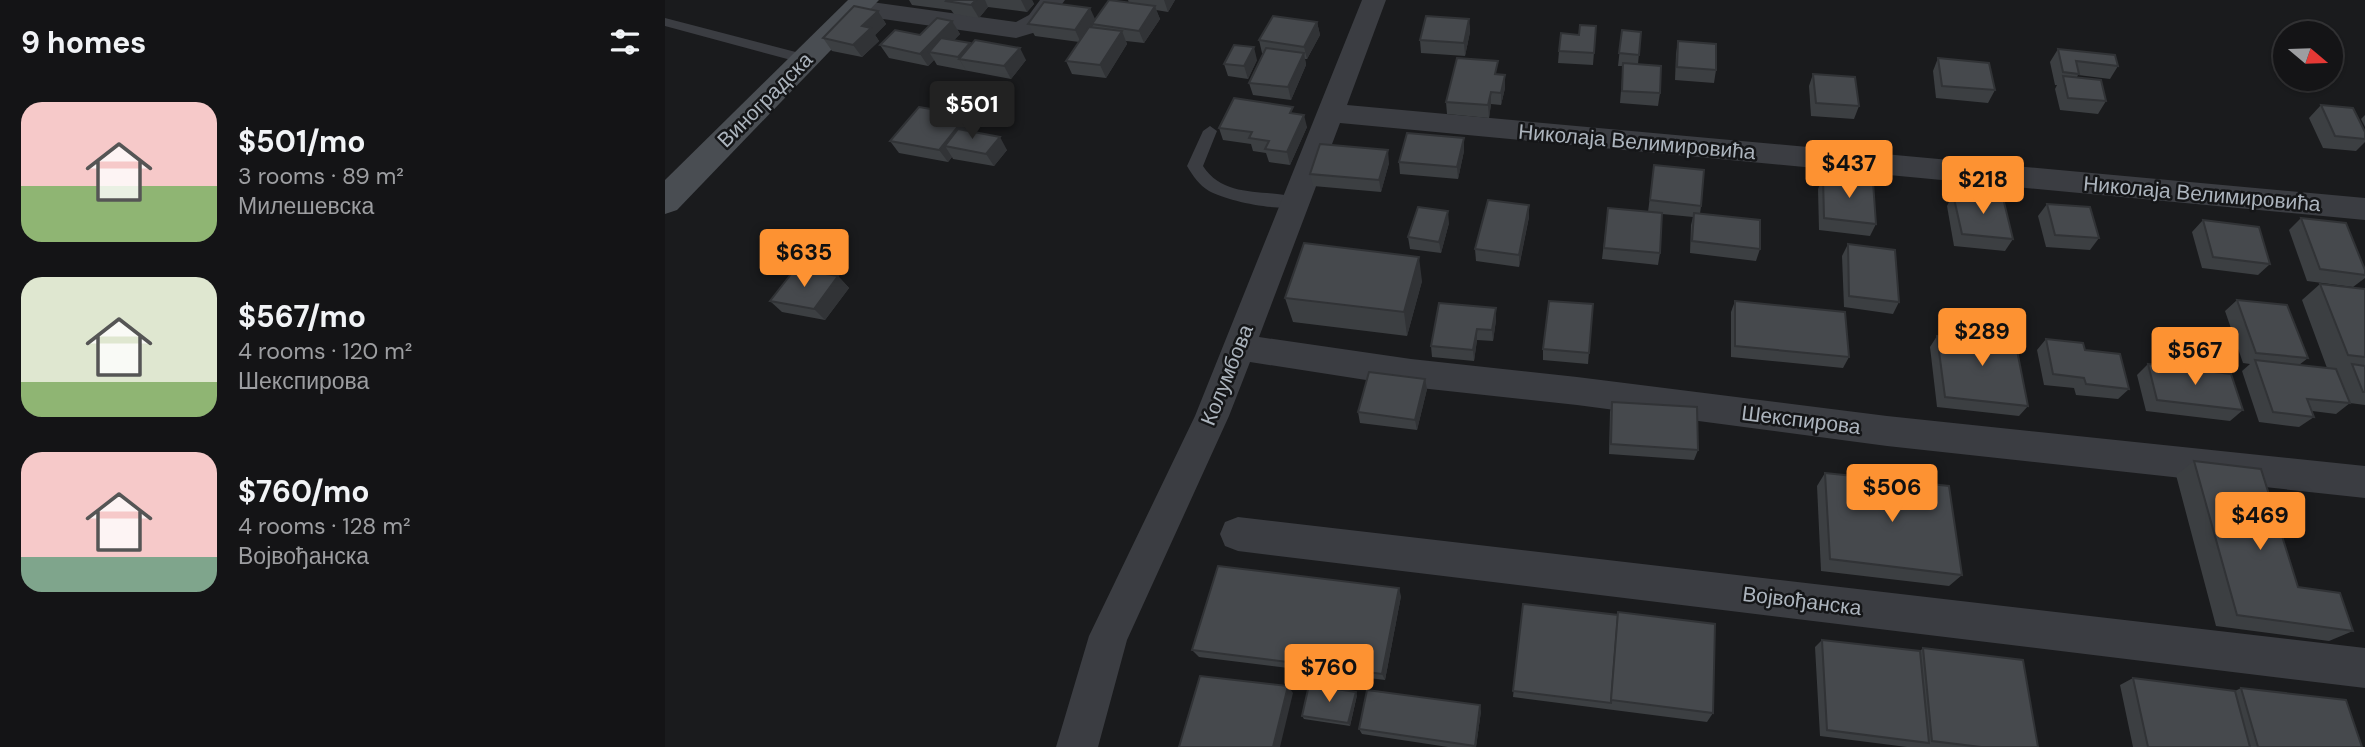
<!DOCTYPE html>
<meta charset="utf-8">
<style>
:root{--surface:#141416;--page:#1d1d1f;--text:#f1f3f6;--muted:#9d9ea1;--line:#333335;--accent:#fd9232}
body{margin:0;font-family:"DM Sans",sans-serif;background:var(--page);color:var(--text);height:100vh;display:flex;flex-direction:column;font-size:26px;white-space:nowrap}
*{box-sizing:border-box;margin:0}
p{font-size:23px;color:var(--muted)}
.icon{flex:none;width:38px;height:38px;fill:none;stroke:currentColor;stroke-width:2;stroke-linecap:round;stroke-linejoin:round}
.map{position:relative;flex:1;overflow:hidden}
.drawer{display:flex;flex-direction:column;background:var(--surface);width:665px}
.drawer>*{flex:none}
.needle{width:46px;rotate:109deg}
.fabs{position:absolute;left:1608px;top:21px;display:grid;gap:14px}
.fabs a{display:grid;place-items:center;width:70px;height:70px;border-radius:50%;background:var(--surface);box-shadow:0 2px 5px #0004,0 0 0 2px var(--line);font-size:35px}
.price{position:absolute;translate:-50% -60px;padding:0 16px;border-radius:7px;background:var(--accent);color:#111;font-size:23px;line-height:46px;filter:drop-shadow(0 2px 4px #0008)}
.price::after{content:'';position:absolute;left:50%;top:42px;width:21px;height:16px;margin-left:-10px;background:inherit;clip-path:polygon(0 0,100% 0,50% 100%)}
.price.current{background:#222;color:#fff}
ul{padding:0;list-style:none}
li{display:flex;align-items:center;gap:21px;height:175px;padding:0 21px}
li span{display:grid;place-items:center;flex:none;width:196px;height:140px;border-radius:21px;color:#555}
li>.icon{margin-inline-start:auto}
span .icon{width:84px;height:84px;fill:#fffc;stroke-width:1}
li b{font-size:30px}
h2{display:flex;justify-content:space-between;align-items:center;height:84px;padding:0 21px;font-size:30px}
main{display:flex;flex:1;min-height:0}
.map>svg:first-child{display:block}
</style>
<main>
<section class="drawer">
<h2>9 homes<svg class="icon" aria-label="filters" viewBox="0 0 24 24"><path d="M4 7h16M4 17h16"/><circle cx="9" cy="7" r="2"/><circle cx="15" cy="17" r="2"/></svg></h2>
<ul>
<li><span style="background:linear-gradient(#f6c9c9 60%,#8fb573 0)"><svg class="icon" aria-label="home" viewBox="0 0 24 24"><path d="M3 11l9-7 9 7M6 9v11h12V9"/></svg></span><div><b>$501/mo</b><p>3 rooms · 89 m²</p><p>Милешевска</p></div></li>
<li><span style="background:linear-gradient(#dfe7d0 75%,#8fb573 0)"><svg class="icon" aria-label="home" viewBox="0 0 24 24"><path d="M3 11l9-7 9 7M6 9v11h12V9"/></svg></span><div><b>$567/mo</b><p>4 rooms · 120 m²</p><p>Шекспирова</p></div></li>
<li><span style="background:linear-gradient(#f6c9c9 75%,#7fa58c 0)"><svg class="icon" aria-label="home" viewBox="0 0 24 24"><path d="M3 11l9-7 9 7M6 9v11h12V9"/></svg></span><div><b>$760/mo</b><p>4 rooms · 128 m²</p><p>Војвођанска</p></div></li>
</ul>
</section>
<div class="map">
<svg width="1700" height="747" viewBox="0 0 1700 747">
<rect width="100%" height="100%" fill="#1a1b1d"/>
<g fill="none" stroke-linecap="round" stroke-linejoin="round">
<g fill="#3b3d42" fill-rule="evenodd">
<path d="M0 18 146 56 148 59 141 64 0 26Z"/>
<path d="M545 126 552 131 538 166C560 200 601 188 634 198L637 202 634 206C614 212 562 201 544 191 534 185 528 176 522 166L538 131Z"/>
</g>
<g fill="#3b3d42" fill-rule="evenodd">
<path d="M192 0 351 22 364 15 375 0H400L378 30 351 38 183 14 180 8 183 2Z"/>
<path d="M697 0H721L682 105 1700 198V220L675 123 594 337 746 359 912 377 1222 416 1700 466V498L1222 446 912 405 746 387 585 362 564 416 462 640 433 747H391L424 636 530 416Z"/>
<path d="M573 517 1700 648V688L573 551 560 546 555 534 560 522Z"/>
</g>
<path fill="#494d52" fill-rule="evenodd" d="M183 0H214L12 210 0 214V180Z"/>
</g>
<g fill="#3c3f42">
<path d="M244 0H367L369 4 362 12 323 7 314 18 289 14 286 10 247 5Z"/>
<path d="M463 0H510L503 12 491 10 495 19 479 43 461 41 462 44 441 78 407 74 401 61 414 42 370 36 363 24 430 20 464 3Z"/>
<path d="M213 11 221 24 210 35 214 41 197 57 167 51 158 38Z"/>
<path d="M804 19 805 32 800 56 756 53 755 40Z"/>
<path d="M287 21 295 34 289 40 361 60 346 79 272 65 269 60 263 66 224 58 215 45 255 35Z"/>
<path d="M652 22 655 35 642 59H640L641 65 626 100 588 95 584 83 598 53H597L594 40Z"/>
<path d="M931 26 928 65 893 63 894 51 914 35Z"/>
<path d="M957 30 976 32 973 64 995 93 993 106 955 103 958 66H953Z"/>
<path d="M1013 41 1051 70 1049 83 1010 80 1011 54Z"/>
<path d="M1393 49 1453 66 1445 79 1413 75 1412 77 1441 101 1433 114 1395 110 1390 89 1392 85H1390L1385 62Z"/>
<path d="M1273 58 1330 90 1323 103 1271 98 1268 71Z"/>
<path d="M592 60 583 79 563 76 559 64Z"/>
<path d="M1148 74 1194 106 1189 119 1146 116 1144 86Z"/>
<path d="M833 75H840V88L836 105 826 104 824 118 782 114 781 102Z"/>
<path d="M1656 105 1700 132V142L1691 151 1658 148 1644 118Z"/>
<path d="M630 113 642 127 625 165 604 162 601 153 588 151 586 144 558 140 554 128Z"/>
<path d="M302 115 310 127 307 132 342 150 329 166 288 159 287 157 283 162 234 153 225 141Z"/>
<path d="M1700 115V127L1696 119Z"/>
<path d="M799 138V151L793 179 735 174 734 162Z"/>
<path d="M724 163 716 192 648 186 645 174Z"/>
<path d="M989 165 1036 206 1035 214 1095 249 1091 261 1025 253 1026 225 1028 217 997 214 995 253 993 265 937 259 943 208 983 212Z"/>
<path d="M1158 177 1211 224 1205 236 1154 230 1153 189Z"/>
<path d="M1288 194 1348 239 1340 251 1289 246 1282 206Z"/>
<path d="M1382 204 1434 238 1425 250 1381 247 1373 216Z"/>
<path d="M864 205V217L854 267 811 261 810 249Z"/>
<path d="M1636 218 1700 270V278L1688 287 1642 281 1624 230Z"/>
<path d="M1538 220 1605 264 1593 275 1537 268 1527 232Z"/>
<path d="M784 223 776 253 745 249 743 237Z"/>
<path d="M1183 244 1234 302 1228 314 1179 307 1177 256Z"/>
<path d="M173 276 184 288 160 320 117 312 105 301Z"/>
<path d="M757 281 742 336 628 322 620 298Z"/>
<path d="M1655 284 1700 289V405L1685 403 1671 414 1647 411 1649 417 1634 427 1594 422 1577 371 1585 364 1578 363 1560 311 1572 300 1643 358 1634 365 1662 368 1637 300Z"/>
<path d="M1070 301 1184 357 1178 368 1066 357V312Z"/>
<path d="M928 304 923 364 878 360V349Z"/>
<path d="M831 320 828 341 812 340 809 361 767 357 766 346Z"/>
<path d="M1306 330 1363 406 1354 416 1272 407 1265 347 1272 336 1300 338Z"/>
<path d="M1381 339 1420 350 1464 389 1453 399 1411 395 1409 388 1379 385 1372 350Z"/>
<path d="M1483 364 1578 410 1565 421 1481 411 1472 375Z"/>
<path d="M760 379 762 389 752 430 695 423 693 412Z"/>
<path d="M947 402 1033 450 1029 460 944 454 945 412Z"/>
<path d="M1529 461 1633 587 1688 631 1664 641 1551 626 1511 475Z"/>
<path d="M1160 473 1297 575 1284 586 1156 571 1152 486Z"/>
<path d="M736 596 720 680 534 657 527 650Z"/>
<path d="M858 604 1048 713 1042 722 848 697Z"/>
<path d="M1157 640 1255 651 1258 648 1373 747H1242L1155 736 1150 647Z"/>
<path d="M1468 678 1570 691 1576 688 1697 747H1468L1455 685Z"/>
<path d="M692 695 685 726 639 719 637 716Z"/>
<path d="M816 711 811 747H783L697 734 694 729Z"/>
</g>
<g fill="#313336">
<path d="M311 0H320L323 7 314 18 306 5Z"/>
<path d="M356 0H367L369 4 362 12Z"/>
<path d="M499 0H510L503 12Z"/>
<path d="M490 6 495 19 479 43 474 31Z"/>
<path d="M425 8 431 21 416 43 410 30Z"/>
<path d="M213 11 221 24 210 35 214 41 197 57 188 45 197 26Z"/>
<path d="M804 19 805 32 800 56 799 43Z"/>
<path d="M287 21 295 34 275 54 264 52 269 60 263 66 255 54Z"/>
<path d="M652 22 655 35 642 59 639 47Z"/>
<path d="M457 31 462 44 441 78 435 65Z"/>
<path d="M305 43 313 56 294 59 301 70 293 57Z"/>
<path d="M589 47 592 60 583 79 579 66Z"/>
<path d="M355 48 361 60 346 79 339 66Z"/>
<path d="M639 53 641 65 626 100 623 87Z"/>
<path d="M840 75V88L836 105V93Z"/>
<path d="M826 92V104L824 118 823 105Z"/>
<path d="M302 115 310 127 293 149 280 146 287 157 283 162 274 150Z"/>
<path d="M639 115 642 127 625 165 622 152Z"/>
<path d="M335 137 342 150 329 166 321 154Z"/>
<path d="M799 138V151L793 179 792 167Z"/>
<path d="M723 150 724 163 716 192 714 180Z"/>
<path d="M864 205V217L854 267V255Z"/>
<path d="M783 211 784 223 776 253 774 242Z"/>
<path d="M754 257 757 281 742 336 739 312Z"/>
<path d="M173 276 184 288 160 320 149 309Z"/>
<path d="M831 308V320L828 341 827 330Z"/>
<path d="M812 329V340L809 361 808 350Z"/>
<path d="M760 379 762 389 752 430 750 420Z"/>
<path d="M734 588 736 596 720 680 717 674Z"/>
<path d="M623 686 628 693 615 747H608Z"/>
<path d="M691 692 692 695 685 726 683 723Z"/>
<path d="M815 705 816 711 811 747H810Z"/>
</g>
<g fill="#46494d" stroke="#313336" stroke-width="2">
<path d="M282 0H311L306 5 281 1Z"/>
<path d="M444 0 490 6 474 31 427 24Z"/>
<path d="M379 2 425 8 410 30 363 24Z"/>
<path d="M189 6 213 11 197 26 206 28 188 45 158 38Z"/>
<path d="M608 16 652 22 639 47 594 40Z"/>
<path d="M761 16 804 19 799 43 755 40Z"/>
<path d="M272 18 287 21 255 54 215 45 230 30 255 35Z"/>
<path d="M915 25 931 26 929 53 894 51 896 33 914 35Z"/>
<path d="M424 27 457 31 435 65 401 61Z"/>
<path d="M957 30 976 32 974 55 954 53Z"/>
<path d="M276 38 305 43 293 57 264 52Z"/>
<path d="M310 40 355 48 339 66 294 59Z"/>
<path d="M1013 41 1051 44V70L1012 67Z"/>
<path d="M569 45 589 47 579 66 559 64Z"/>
<path d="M601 48 639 53 623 87 584 83Z"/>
<path d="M1393 49 1450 55 1453 66 1411 61 1414 74 1398 72Z"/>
<path d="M792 58 833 61 830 74 840 75 836 93 826 92 823 105 781 102Z"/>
<path d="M1273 58 1324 63 1330 90 1277 86Z"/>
<path d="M958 63 996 66 995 93 957 91Z"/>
<path d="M1148 74 1190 77 1194 106 1151 103Z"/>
<path d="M1398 76 1436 80 1441 101 1403 98Z"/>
<path d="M569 98 628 107 625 113 639 115 622 152 600 149 604 141 584 138 587 132 554 128Z"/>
<path d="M1656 105 1688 108 1700 132V139L1670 136Z"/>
<path d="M254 107 302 115 274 150 225 141Z"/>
<path d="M293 129 335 137 321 154 280 146Z"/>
<path d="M742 133 799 138 792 167 734 162Z"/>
<path d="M655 144 723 150 714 180 645 174Z"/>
<path d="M989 165 1039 170 1036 206 985 200Z"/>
<path d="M1158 177 1208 182 1211 224 1159 218Z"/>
<path d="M1288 194 1338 198 1348 239 1297 234Z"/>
<path d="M823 200 864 205 854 255 810 249Z"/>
<path d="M1382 204 1425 207 1434 238 1390 235Z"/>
<path d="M753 207 783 211 774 242 743 237Z"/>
<path d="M943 208 997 213 995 253 939 248Z"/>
<path d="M1029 213 1095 220V249L1027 241Z"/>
<path d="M1636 218 1681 223 1700 270V275L1655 269Z"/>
<path d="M1538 220 1594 227 1605 264 1548 257Z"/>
<path d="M639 243 754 257 739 312 620 298Z"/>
<path d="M1183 244 1230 250 1234 302 1184 296Z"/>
<path d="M130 269 173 276 149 309 105 301Z"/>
<path d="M1655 284 1700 289V357L1683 355Z"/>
<path d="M1572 300 1622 305 1643 358 1591 353Z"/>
<path d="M884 301 928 304 924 353 878 349Z"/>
<path d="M1070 301 1180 312 1184 357 1070 346Z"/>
<path d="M774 303 831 308 827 330 812 329 808 350 766 346Z"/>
<path d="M1306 330 1349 335 1363 406 1280 397 1272 336 1307 339Z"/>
<path d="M1381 339 1418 343 1420 350 1455 354 1464 389 1421 384 1419 378 1388 374Z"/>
<path d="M1590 360 1671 369 1685 403 1642 399 1649 417 1608 412Z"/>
<path d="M1483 364 1566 374 1578 410 1492 400Z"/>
<path d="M1687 364 1700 366V392H1698Z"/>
<path d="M704 372 760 379 750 420 693 412Z"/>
<path d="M947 402 1032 407 1033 450 946 444Z"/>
<path d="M1529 461 1596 469 1633 587 1675 593 1688 631 1572 615Z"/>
<path d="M1160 473 1284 486 1297 575 1165 559Z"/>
<path d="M553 566 734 588 717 674 527 650Z"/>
<path d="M858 604 953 615 946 703 848 691Z"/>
<path d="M953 612 1050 624 1048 713 946 700Z"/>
<path d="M1157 640 1255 651 1264 743 1162 730Z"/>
<path d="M1258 648 1358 660 1373 747H1316L1267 741Z"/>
<path d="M535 676 623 686 608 747H514Z"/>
<path d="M1468 678 1570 691 1585 747H1483Z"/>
<path d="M644 685 691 692 683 723 637 716Z"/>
<path d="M1576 688 1681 700 1697 747H1593Z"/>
<path d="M702 690 815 705 810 746 694 729Z"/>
</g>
<g text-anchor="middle" stroke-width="5" stroke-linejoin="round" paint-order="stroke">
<g font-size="21" fill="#acb4bd" stroke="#151618">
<text transform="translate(100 100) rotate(-45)" y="7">Виноградска</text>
<text transform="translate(972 142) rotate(5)" y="7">Николаја Велимировића</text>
<text transform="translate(1537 194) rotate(5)" y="7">Николаја Велимировића</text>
<text transform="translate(562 375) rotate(-68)" y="7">Колумбова</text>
<text transform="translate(1136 420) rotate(7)" y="7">Шекспирова</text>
<text transform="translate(1137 601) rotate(7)" y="7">Војвођанска</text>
</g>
</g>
</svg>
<div class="fabs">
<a><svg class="needle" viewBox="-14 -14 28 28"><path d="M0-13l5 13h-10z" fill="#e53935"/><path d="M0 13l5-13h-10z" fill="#9d9ea1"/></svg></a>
</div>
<b class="price current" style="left:307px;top:141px">$501</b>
<b class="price" style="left:1184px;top:200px">$437</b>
<b class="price" style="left:1318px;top:216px">$218</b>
<b class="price" style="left:139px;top:289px">$635</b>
<b class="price" style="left:1317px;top:368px">$289</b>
<b class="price" style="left:1530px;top:387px">$567</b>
<b class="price" style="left:1227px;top:524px">$506</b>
<b class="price" style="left:1595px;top:552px">$469</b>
<b class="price" style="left:664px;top:704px">$760</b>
</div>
</main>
